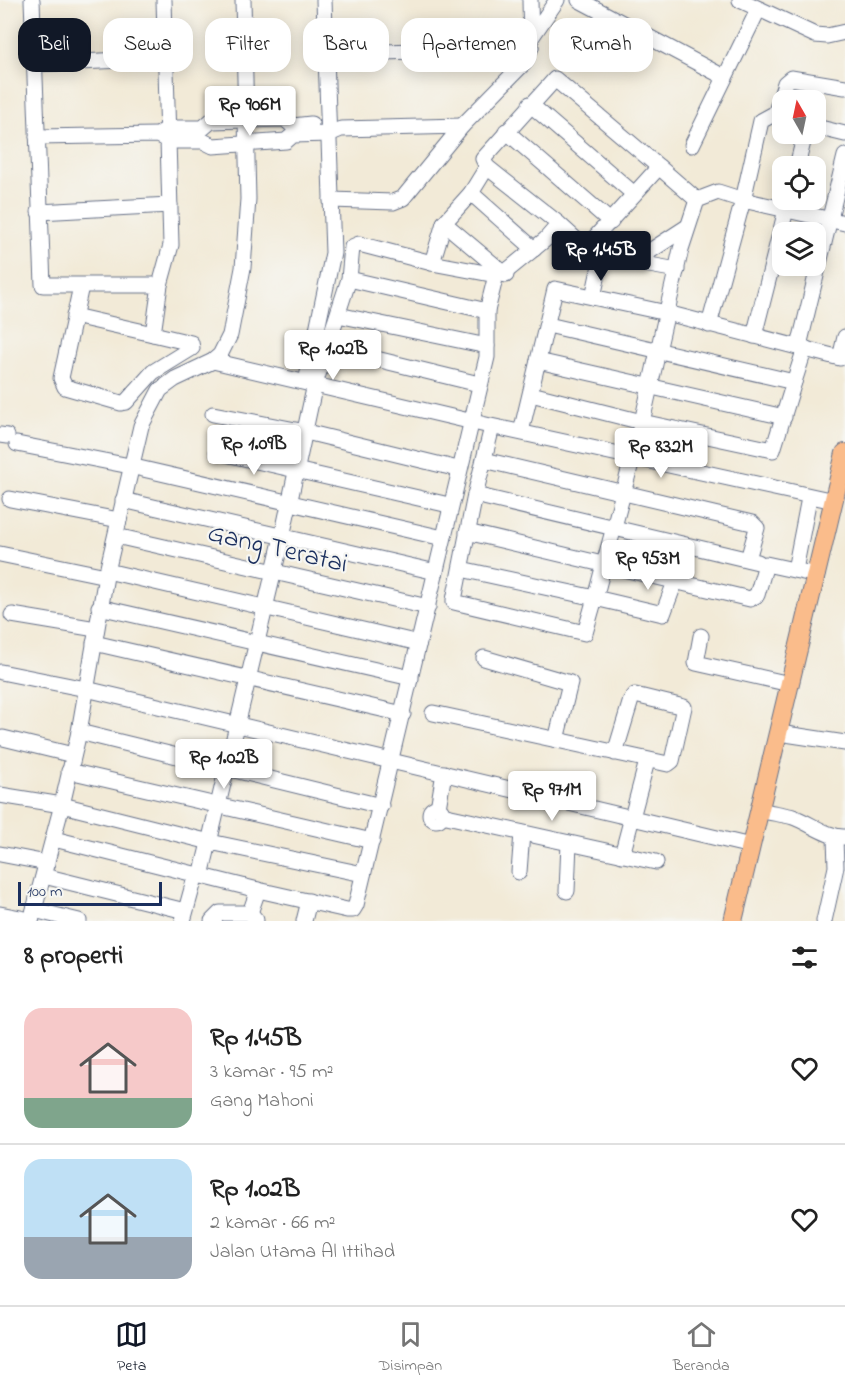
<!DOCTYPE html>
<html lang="id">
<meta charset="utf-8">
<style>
:root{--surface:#fff;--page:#f2f2f2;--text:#222;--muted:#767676;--line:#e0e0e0;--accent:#111827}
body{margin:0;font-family:"Indie Flower",sans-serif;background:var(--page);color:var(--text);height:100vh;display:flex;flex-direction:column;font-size:22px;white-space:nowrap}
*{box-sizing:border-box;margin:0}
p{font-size:20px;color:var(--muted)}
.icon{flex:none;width:33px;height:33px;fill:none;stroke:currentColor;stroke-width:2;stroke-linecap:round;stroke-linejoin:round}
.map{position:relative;height:921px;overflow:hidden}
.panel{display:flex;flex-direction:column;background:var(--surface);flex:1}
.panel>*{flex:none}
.banner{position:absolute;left:18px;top:18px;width:810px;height:54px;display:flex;gap:12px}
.needle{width:39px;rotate:351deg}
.buttons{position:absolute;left:772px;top:90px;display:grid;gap:12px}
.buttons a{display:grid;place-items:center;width:54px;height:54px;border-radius:12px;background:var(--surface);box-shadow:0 3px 15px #0003;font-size:30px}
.scale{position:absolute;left:18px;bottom:15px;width:144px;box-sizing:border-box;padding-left:6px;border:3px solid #1b2f5e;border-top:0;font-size:16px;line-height:21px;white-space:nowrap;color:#1b2f5e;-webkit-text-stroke:4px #f6f6f2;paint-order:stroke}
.price{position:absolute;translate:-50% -51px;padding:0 14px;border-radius:6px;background:#fff;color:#222;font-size:20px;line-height:39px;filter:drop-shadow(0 2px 3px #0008)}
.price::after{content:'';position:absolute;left:50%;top:36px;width:18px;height:14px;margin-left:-9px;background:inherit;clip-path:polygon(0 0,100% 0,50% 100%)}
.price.selected{background:var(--accent);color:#fff}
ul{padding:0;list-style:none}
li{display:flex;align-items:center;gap:18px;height:150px;padding:0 24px}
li+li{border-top:2px solid var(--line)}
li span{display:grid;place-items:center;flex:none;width:168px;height:120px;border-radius:18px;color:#555}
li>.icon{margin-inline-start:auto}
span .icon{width:72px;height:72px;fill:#fffc;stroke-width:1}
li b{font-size:26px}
h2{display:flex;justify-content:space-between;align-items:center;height:72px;padding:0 24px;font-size:26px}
.chip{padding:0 21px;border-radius:18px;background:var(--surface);box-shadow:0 3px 15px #0003;font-size:21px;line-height:54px}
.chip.selected{background:var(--accent);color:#fff}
.dock{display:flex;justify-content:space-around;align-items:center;height:84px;border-top:2px solid var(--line);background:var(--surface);font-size:16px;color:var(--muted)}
.dock a{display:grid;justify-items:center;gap:3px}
.dock .selected{color:var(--accent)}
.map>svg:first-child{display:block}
</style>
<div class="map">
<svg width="845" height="921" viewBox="0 0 845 921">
<rect width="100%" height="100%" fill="#f6f6f2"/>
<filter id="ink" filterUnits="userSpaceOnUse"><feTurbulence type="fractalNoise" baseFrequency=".0167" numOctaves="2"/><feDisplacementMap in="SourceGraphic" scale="12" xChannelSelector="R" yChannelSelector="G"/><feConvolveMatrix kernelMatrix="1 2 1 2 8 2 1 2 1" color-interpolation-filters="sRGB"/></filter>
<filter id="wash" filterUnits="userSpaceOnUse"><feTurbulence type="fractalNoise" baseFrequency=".008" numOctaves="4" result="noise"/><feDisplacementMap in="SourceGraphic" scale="24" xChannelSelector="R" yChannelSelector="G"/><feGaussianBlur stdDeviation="1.35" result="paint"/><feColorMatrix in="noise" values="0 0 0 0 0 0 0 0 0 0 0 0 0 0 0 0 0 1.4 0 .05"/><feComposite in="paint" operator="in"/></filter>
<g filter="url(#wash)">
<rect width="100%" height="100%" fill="#f2ead7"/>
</g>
<g filter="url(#ink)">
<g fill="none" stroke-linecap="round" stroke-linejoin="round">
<g stroke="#667088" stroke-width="17">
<g id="minor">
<path d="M32 0 43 285H160"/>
<path d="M579 0 724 77"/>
<path d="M740 0 815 35 827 36 845 32"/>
<path d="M531 38 557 0"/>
<path d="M326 54 531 47"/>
<path d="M35 64 167 58"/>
<path d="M530 104 634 194"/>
<path d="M775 115 785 83 791 78 845 87"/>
<path d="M816 127 845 134"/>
<path d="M506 131 611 222"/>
<path d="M162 132 169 128H203L211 121 285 119 293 126 311 124"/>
<path d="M37 137 157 135 169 141H203L213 146 286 141 293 135 329 134 341 129 462 126"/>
<path d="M692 145 758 10"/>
<path d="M797 166 805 134"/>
<path d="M659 167 697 200"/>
<path d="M471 193 534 249"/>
<path d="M331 200 393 202 403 198 462 126 525 62 531 47 530 0"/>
<path d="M39 212 170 205"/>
<path d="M444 223 506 275"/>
<path d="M432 263 444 223 471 193 487 167"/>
<path d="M677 270 633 262 687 227"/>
<path d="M349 279 487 311"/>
<path d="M81 286 61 378 65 387 121 403 126 402 153 372 192 348 191 343 153 334"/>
<path d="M593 297 602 256 633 262"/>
<path d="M74 316 153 334 160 285 171 245 164 0"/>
<path d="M548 325 794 382 805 348"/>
<path d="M709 325 743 200 845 223"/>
<path d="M754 336 788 202"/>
<path d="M487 346V311L496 275 503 274 546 239 559 224 487 167 483 159 555 79 659 167 589 244 582 245 559 224"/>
<path d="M799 346 845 156"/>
<path d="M327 347 479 384"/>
<path d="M213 361 486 425 834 501"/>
<path d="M538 361 784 417"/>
<path d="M306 382 333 253 324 0"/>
<path d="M531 394 642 422 773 450 794 382"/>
<path d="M213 414 306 432 458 469"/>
<path d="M521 432 555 289 667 313 840 358 845 337"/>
<path d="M0 435 7 436"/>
<path d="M17 444 130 466 443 538"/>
<path d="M217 452 449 505"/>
<path d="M484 460 752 523 757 528 748 559"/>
<path d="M475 495 758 562"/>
<path d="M10 499 119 520"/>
<path d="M123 500 436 572"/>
<path d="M467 532 750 599 757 595 766 564 817 575"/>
<path d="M116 536 428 607"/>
<path d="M0 554 106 576"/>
<path d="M461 569 595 598 585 633 454 602V600L475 495 492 427"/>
<path d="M795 570 809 498"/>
<path d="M107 571 419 643"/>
<path d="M675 582 663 614 595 598 642 422 681 249 697 200 718 192 743 200 761 121 772 115 783 118"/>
<path d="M99 607 411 678"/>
<path d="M12 615 96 629"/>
<path d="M701 636 696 663 790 684"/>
<path d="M94 643 403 714"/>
<path d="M484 658 570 683 556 740"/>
<path d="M1 672 86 689 751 846"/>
<path d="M433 713 668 764 672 761 684 707 635 695 631 700 615 753"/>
<path d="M79 732 381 806"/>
<path d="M779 733 845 743"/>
<path d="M3 738 73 755"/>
<path d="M69 771 372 841"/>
<path d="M0 795 62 805 79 732 106 576 141 426 160 390 175 379 213 361 220 355 230 335 243 268 248 199 243 0"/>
<circle cx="436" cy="814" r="6"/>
<path d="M438 808 444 773"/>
<path d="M760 810C771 813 782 814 793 817 810 823 828 838 845 837"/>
<path d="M442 815 656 862"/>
<path d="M54 839 258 890"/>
<path d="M0 854 47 863"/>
<path d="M622 855 647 761"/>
<path d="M519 872 522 833"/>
<path d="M44 876 185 911"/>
<path d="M201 876 282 537 315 384 349 279 352 247 359 244 432 263 496 275"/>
<path d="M567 891 569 843"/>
<path d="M34 910 79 921"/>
<path d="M250 913 258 890 347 910H353L356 905 487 357V346L338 315"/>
<path d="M0 914 31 920"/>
<path d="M31 921 62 805 210 842 363 874"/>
<path d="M183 921 196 874"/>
<path d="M212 921 220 913H250L256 920"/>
<path d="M304 921 309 901"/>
<path d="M824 921 836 867 835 838"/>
</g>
</g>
<g stroke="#667088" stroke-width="20">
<path id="major" d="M733 921 845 453"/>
</g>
<use href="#minor" stroke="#fff" stroke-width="15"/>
<use href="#major" stroke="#fabc8b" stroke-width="18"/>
</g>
</g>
<g text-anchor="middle" stroke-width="4.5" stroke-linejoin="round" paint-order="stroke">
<g font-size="27" fill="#1b2f5e" stroke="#f6f6f2">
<text transform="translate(278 547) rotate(13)" y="9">Gang Teratai</text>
</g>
</g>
</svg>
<div class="buttons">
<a><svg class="needle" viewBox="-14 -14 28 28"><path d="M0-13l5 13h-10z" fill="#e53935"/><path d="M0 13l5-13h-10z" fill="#767676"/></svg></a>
<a><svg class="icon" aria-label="locate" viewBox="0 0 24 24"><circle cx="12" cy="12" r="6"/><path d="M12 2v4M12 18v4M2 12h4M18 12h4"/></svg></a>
<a><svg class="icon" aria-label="layers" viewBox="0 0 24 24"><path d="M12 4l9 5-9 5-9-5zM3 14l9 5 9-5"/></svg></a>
</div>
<div class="scale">100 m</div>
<b class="price" style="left:250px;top:137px">Rp 906M</b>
<b class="price selected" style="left:601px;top:282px">Rp 1.45B</b>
<b class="price" style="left:333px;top:381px">Rp 1.02B</b>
<b class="price" style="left:254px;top:476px">Rp 1.09B</b>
<b class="price" style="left:661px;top:479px">Rp 832M</b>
<b class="price" style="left:648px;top:591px">Rp 953M</b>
<b class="price" style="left:224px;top:790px">Rp 1.02B</b>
<b class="price" style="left:552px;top:822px">Rp 971M</b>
<div class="banner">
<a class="chip selected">Beli</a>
<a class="chip">Sewa</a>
<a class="chip">Filter</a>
<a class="chip">Baru</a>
<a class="chip">Apartemen</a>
<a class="chip">Rumah</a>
</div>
</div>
<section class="panel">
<h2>8 properti<svg class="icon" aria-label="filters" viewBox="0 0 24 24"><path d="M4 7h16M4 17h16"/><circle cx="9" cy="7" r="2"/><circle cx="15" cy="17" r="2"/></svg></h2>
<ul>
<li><span style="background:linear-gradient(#f6c9c9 75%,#7fa58c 0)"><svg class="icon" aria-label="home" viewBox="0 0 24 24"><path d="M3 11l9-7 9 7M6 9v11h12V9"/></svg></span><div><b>Rp 1.45B</b><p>3 kamar · 95 m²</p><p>Gang Mahoni</p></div><svg class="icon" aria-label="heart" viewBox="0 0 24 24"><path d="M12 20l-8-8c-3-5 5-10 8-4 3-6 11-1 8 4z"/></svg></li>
<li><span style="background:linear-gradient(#bfe0f5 65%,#9aa5b1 0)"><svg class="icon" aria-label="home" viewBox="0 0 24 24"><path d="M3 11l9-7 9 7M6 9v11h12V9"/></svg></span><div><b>Rp 1.02B</b><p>2 kamar · 66 m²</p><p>Jalan Utama Al Ittihad</p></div><svg class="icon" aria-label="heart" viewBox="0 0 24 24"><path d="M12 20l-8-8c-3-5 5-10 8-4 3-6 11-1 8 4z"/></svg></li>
</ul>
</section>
<nav class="dock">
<a class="selected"><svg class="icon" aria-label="map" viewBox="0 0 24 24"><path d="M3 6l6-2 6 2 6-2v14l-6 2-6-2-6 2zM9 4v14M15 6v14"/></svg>Peta</a>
<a><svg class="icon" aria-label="saved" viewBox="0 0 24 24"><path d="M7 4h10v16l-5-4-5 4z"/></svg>Disimpan</a>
<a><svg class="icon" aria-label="home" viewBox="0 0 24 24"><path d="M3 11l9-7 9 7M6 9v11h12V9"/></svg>Beranda</a>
</nav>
